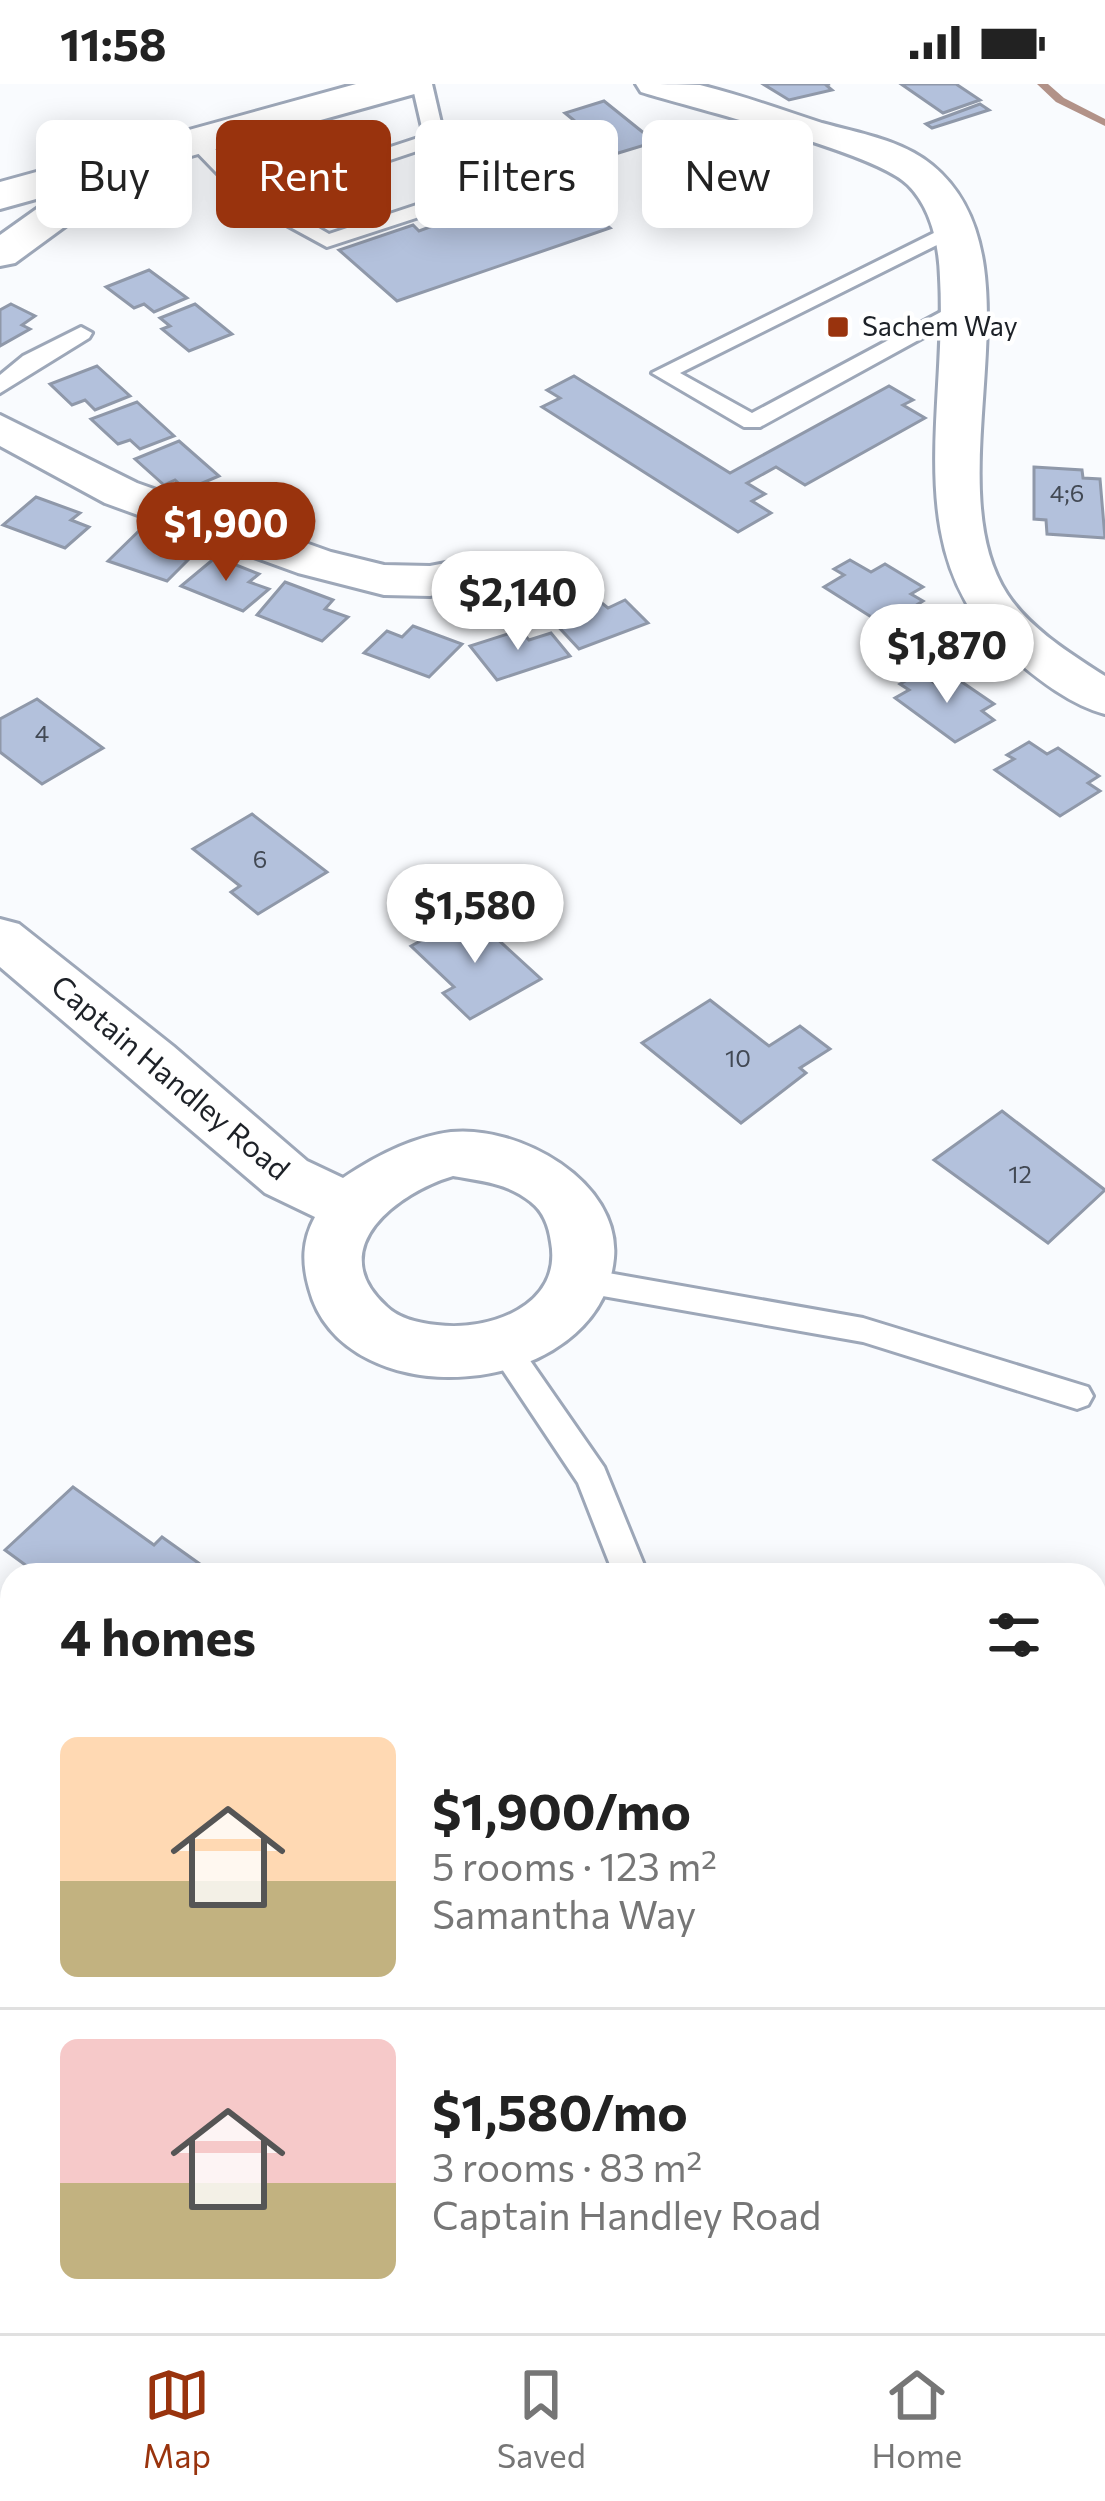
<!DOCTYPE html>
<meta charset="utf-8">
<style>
:root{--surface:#fff;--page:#f6f6f6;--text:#222;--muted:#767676;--line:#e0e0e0;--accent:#99330d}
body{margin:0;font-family:Commissioner,sans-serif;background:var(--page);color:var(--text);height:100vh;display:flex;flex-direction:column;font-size:45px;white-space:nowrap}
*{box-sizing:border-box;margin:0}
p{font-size:39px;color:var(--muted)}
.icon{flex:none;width:66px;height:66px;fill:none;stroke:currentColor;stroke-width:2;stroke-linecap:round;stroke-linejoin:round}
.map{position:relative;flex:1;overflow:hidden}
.drawer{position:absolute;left:0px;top:1479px;width:1107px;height:771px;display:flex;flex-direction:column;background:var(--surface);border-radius:36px 36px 0 0;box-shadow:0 6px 30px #0003}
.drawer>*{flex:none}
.hud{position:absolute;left:36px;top:36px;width:1035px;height:108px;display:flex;gap:24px}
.price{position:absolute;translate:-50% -102px;padding:0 27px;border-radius:42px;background:#fff;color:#222;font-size:39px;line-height:78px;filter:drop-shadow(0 3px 6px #0008)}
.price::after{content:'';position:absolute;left:50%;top:72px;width:36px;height:27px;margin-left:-18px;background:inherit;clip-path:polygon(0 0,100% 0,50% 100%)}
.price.current{background:var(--accent);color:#fff}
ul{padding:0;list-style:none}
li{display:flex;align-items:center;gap:36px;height:300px;padding:0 60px}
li+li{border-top:3px solid var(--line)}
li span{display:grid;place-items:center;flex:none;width:336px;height:240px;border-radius:18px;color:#555}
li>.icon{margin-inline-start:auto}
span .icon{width:144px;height:144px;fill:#fffc;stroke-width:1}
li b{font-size:51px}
h2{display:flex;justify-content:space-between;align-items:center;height:144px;padding:0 60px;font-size:51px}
.chip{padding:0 42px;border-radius:18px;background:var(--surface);box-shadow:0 6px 30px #0003;font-size:42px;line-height:108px}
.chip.current{background:var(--accent);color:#fff}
.status{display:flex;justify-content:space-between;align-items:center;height:84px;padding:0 60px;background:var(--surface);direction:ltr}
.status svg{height:33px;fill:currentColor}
.tab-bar{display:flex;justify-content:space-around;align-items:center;height:168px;border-top:3px solid var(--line);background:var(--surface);font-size:33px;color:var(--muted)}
.tab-bar a{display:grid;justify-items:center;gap:6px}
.tab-bar .current{color:var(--accent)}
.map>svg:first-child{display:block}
</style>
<div class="status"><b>11:58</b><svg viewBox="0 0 49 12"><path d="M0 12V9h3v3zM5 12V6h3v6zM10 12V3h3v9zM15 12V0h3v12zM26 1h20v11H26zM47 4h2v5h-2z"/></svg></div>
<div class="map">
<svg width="1105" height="2249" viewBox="0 0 1105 2249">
<rect width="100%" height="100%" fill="#f9fbfe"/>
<path fill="#f3ded7" d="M0 1788 12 1799V2238H1095V2014L1105 2011V2249H0Z"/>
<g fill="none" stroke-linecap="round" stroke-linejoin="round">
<path fill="#b29288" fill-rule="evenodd" d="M1037 0H1048L1064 14 1105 35V42L1056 18Z"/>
</g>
<g fill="#b3c1dc" stroke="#8f98a9" stroke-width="3">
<path d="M763 0H830L826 1 832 6 789 16Z"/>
<path d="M901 0H956L980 16 943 29Z"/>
<path d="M604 17 655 58 615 70 565 29Z"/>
<path d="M980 20 989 26 932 44 926 40Z"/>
<path d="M552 98 610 144 397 217 339 166 413 141 419 147Z"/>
<path d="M149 186 187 214 154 228 144 220 134 224 106 203Z"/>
<path d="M11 220 35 232 22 241 30 245 0 262V226Z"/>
<path d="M195 220 232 250 189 267 162 245 170 242 160 234Z"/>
<path d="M97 282 130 312 95 326 85 316 72 321 50 300Z"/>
<path d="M574 292 730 389 889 302 913 316 903 321 925 334 805 401 776 383 747 399 765 410 752 417 771 429 738 448 542 323 560 314 547 306Z"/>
<path d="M137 318 174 352 140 365 130 356 118 360 91 335Z"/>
<path d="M179 357 219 392 186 406 175 396 164 401 135 375Z"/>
<path d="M1034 383 1082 386 1083 394 1100 395 1105 454 1047 450 1046 436 1034 435Z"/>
<path d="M36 413 80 429 71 436 89 443 65 464 3 441Z"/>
<path d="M143 443 183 457 169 470 188 476 167 497 108 477Z"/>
<path d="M216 473 259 490 249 498 269 505 243 527 181 502Z"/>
<path d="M850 476 871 488 885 480 923 503 911 510 923 517 884 541 824 503 844 491 834 485Z"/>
<path d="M285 498 333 516 325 525 348 533 322 557 257 531Z"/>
<path d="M598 516 608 524 625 516 648 539 579 565 552 536Z"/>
<path d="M413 542 462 560 429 593 364 569 387 547 402 553Z"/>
<path d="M520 546 529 556 551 549 570 572 497 596 470 562Z"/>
<path d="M920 589 940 603 956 594 994 620 982 627 994 636 955 658 895 614 909 606 900 600Z"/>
<path d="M37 615 103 664 42 700 0 668V635Z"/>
<path d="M1029 658 1047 670 1058 664 1099 692 1088 699 1100 707 1060 732 995 686 1014 675 1007 671Z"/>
<path d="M252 730 327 788 258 830 231 808 240 802 193 765Z"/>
<path d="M470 830 541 895 470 935 443 909 454 903 411 862Z"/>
<path d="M710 916 769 962 800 942 830 965 800 984 806 989 741 1039 642 959Z"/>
<path d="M1002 1027 1105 1106 1048 1159 934 1076Z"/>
<path d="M73 1403 154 1461 162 1453 204 1483 195 1491H39L5 1466Z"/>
<path d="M1095 1541 1105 1546V1657L1095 1674Z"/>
</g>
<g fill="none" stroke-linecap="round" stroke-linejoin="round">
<g stroke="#9da7b8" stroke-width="6">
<g id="service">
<path d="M412 0H432L444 52 505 97V105L327 163 246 119 187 58 204 54 257 107 424 52ZM432 62 483 99 329 150 270 116Z"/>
<path d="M954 139 964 145 961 149 680 289 752 329 954 221H970L973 226 760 343H744L652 289Z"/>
<path d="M81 243 92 249 89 254 0 309V291L23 272Z"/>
<path d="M580 1184 863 1234 1088 1303 1093 1312 1088 1321 1077 1325 863 1258 580 1208 569 1205 565 1196 569 1187Z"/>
<path d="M502 1248 513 1252 604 1383 648 1491H614L578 1399 486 1261 491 1252Z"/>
</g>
</g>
<g stroke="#9da7b8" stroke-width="6">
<g id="minor">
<path d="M636 0C656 0 680 0 700 1 741 11 782 26 822 39 858 49 902 56 932 81 1048 176 932 394 1007 510 1030 545 1071 570 1105 592V630C1071 621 1039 596 1012 573 896 474 948 327 940 194 939 162 932 125 908 101 876 68 695 25 641 8Z"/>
<path d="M128 66 142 70 148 78 142 86 15 179 0 182V151L114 70Z"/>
<path d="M0 331 137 399 331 468 384 481 430 482 493 470 510 474 517 484 510 494 430 512 384 511 298 489 105 419 0 362Z"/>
<path d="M0 835 19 840 173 962 307 1077 343 1094C374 1073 412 1053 451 1048 518 1041 621 1097 614 1174 601 1316 343 1337 309 1204 302 1179 302 1157 315 1133L265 1109 0 883ZM453 1092C481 1097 508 1099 531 1118 544 1128 549 1143 551 1158 563 1222 488 1248 437 1241 419 1239 399 1235 386 1222 322 1164 399 1108 453 1092Z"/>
</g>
</g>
<g stroke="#9da7b8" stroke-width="6">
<path id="secondary" d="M356 0H424L418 9 0 125V98Z"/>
</g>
<use href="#service" fill="#fff" fill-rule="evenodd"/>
<use href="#minor" fill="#fff" fill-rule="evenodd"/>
<use href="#secondary" fill="#fff" fill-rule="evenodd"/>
</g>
<rect fill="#99330d" stroke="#fff" stroke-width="4.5" x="826" y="231" width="24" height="24" rx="6"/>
<g text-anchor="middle" stroke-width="9" stroke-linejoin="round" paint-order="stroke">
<g font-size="24" fill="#424954">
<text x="1067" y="418">4;6</text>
<text x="42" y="658">4</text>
<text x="260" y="784">6</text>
<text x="738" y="983">10</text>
<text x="1020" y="1099">12</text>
</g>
<g font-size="27" fill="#1d2127" stroke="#fff" text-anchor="start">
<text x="862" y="252">Sachem Way</text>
</g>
<g font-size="30" fill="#1d2127" stroke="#fff">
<text transform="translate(170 994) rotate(40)" y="10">Captain Handley Road</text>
</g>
</g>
</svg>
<b class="price current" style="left:226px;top:500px">$1,900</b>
<b class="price" style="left:518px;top:569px">$2,140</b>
<b class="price" style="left:947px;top:622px">$1,870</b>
<b class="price" style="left:475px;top:882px">$1,580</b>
<div class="hud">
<a class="chip">Buy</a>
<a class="chip current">Rent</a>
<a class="chip">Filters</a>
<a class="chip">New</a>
</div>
<section class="drawer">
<h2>4 homes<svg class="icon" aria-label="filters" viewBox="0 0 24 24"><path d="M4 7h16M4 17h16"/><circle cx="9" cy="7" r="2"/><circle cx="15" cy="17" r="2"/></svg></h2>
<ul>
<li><span style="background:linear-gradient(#ffd9b3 60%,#c2b280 0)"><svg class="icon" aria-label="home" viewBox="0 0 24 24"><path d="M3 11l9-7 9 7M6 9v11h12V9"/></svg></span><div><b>$1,900/mo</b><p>5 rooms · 123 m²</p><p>Samantha Way</p></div></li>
<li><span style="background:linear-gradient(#f6c9c9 60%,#c2b280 0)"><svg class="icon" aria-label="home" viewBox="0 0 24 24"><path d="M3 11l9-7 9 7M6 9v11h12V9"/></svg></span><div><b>$1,580/mo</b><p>3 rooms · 83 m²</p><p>Captain Handley Road</p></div></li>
</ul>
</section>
</div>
<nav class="tab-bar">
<a class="current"><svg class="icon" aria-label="map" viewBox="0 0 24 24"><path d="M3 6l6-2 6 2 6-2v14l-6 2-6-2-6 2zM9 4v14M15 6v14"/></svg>Map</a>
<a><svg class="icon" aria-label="saved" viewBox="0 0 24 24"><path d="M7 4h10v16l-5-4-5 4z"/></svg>Saved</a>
<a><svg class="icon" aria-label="home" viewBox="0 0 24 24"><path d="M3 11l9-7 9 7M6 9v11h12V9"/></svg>Home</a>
</nav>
